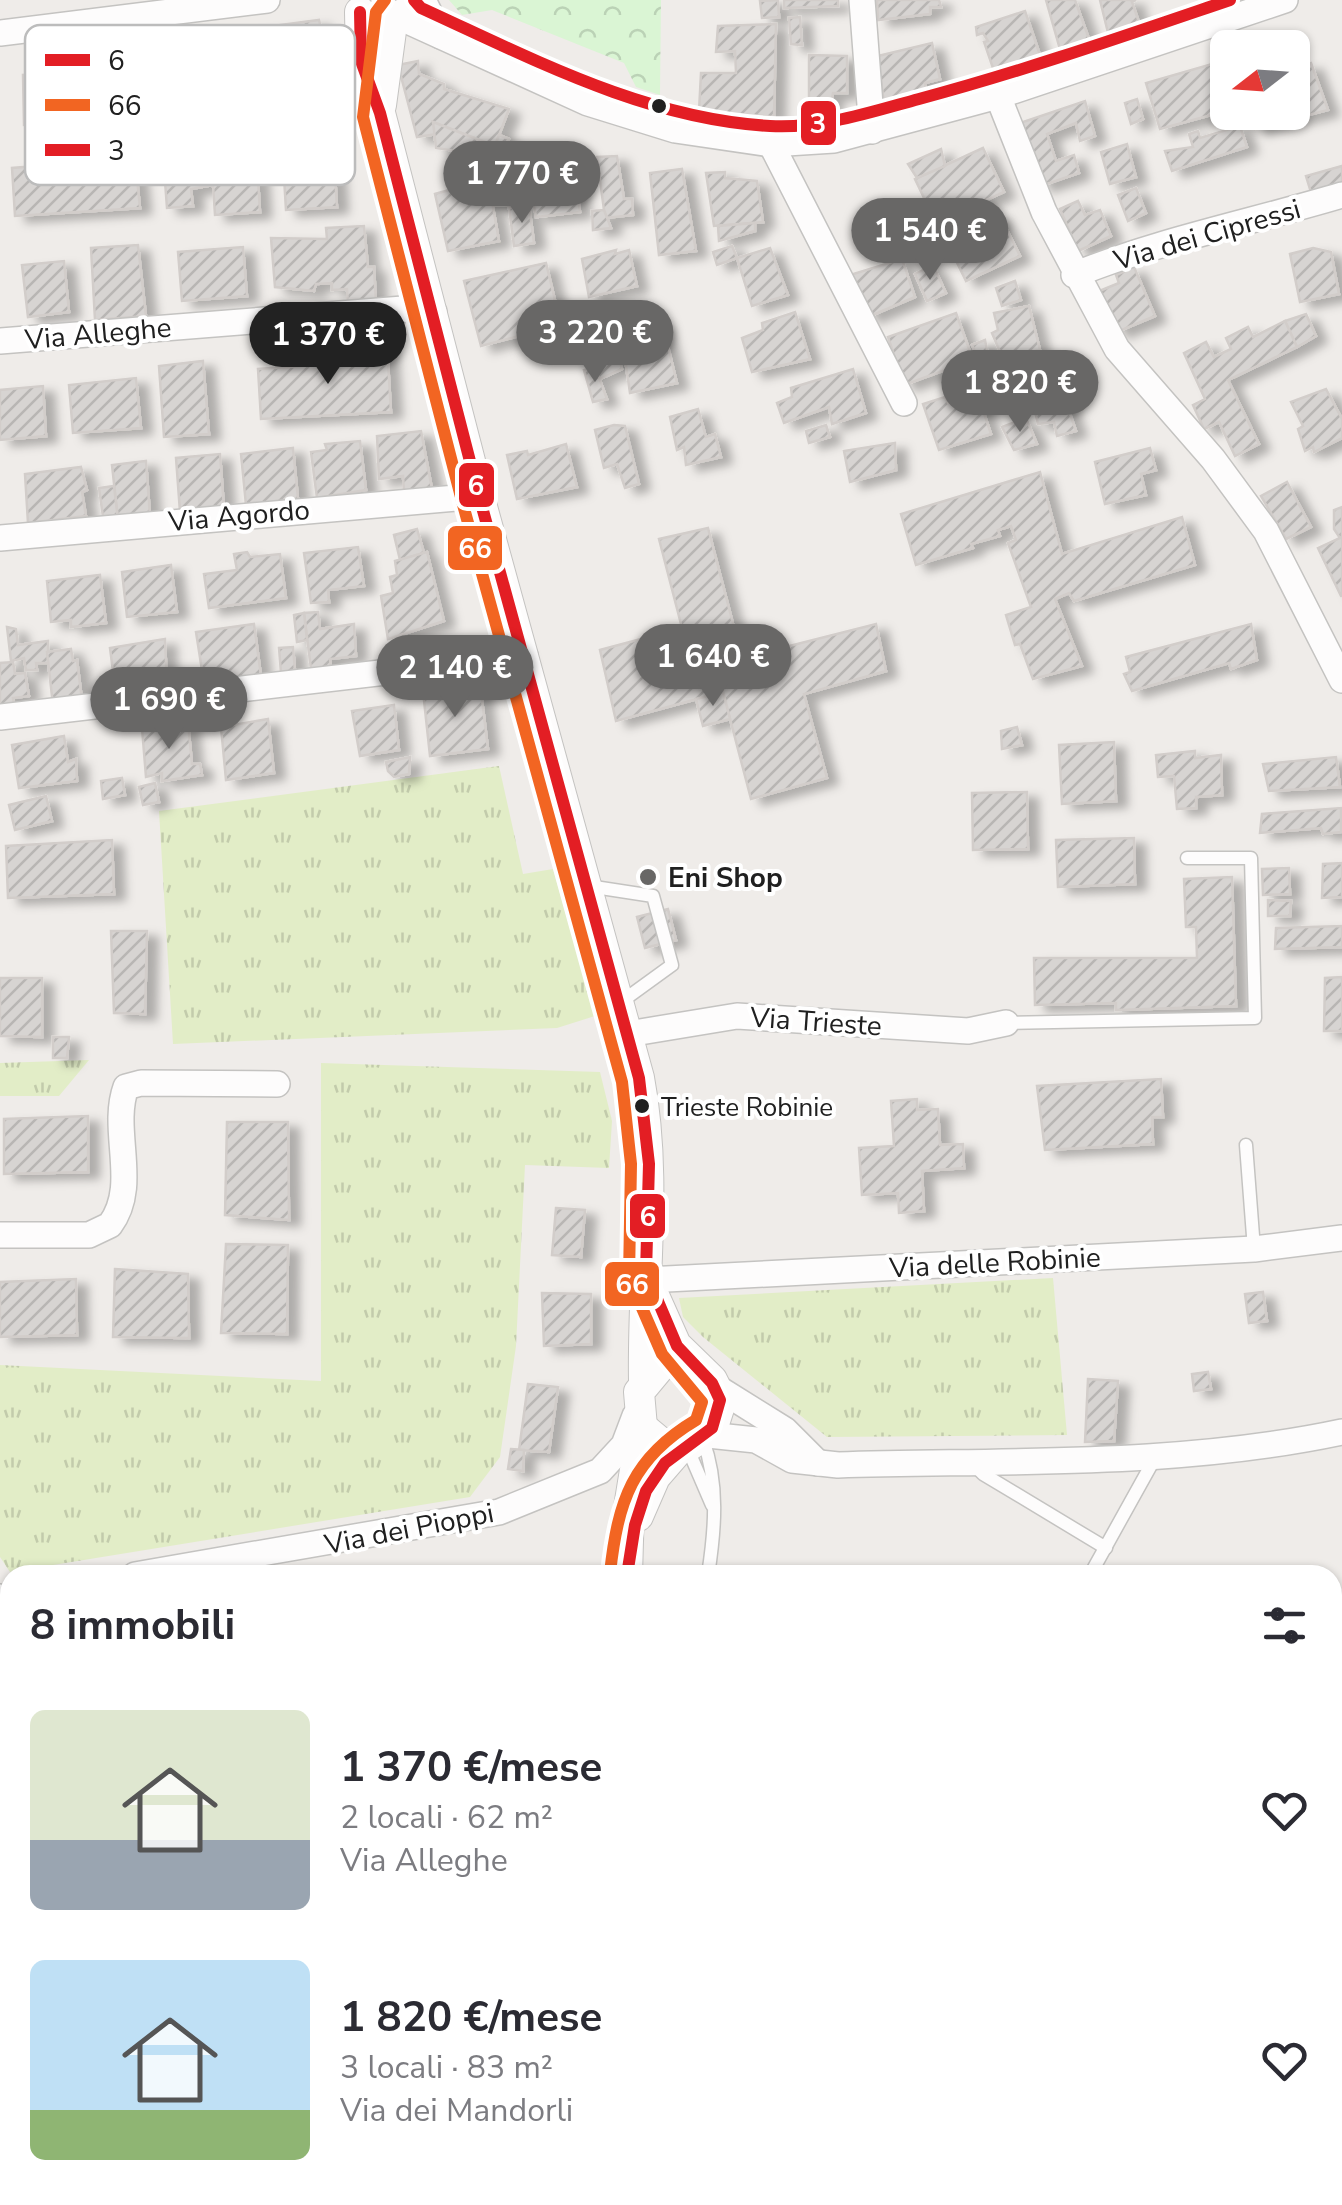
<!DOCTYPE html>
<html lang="it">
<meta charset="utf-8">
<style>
:root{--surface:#fff;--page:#f2f2f3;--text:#2b2b33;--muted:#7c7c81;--accent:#686766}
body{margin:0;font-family:"Nunito Sans",sans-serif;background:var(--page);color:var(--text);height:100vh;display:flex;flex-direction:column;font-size:38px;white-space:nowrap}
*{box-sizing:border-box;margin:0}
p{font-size:32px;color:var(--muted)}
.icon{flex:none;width:55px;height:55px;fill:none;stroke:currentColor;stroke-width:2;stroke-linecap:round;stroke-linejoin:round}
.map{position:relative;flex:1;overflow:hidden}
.sheet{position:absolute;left:0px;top:1565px;width:1342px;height:640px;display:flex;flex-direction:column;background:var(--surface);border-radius:30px 30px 0 0;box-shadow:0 2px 8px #0004}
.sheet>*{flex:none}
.needle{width:65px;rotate:253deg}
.fabs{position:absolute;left:1210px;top:30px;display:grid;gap:20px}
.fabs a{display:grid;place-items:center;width:100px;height:100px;border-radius:15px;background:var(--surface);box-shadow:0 2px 8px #0004;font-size:50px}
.price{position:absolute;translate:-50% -85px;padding:0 22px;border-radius:35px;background:var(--accent);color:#fff;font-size:32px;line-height:65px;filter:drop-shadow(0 2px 5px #0008)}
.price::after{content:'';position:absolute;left:50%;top:60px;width:30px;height:22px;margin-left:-15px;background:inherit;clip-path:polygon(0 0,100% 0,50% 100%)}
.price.current{background:#222;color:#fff}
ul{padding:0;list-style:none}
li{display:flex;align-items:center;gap:30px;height:250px;padding:0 30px}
li span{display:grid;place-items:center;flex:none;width:280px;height:200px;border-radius:15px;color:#555}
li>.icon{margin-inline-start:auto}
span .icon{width:120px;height:120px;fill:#fffc;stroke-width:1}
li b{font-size:42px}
h2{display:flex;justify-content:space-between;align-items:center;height:120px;padding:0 30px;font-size:42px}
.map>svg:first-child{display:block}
</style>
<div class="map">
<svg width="1342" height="2205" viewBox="0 0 1342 2205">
<defs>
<pattern id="grass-tufts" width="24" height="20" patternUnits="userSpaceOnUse" patternTransform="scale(2.5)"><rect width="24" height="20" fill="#e2edc7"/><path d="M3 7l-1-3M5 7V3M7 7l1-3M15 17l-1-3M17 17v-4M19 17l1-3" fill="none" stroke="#c2cbab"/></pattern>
<pattern id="park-crowns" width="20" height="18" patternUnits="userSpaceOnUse" patternTransform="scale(2.5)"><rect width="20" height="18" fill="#daf5d4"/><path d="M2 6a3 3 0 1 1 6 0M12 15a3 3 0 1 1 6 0" fill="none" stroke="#bbd2b6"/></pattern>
<pattern id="building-hatch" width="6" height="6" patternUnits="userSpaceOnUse" patternTransform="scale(2.5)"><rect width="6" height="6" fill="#d7d4d2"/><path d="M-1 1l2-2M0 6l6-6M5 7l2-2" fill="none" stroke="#b8b6b4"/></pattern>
<filter id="shadow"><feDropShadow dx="11" dy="6" stdDeviation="5" flood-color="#0004"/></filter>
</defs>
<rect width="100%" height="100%" fill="#efece9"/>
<g fill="url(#grass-tufts)">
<path d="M499 766 523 874 553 869 595 1016 557 1028 173 1044 159 811Z"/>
<path d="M89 1060 59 1096H0V1063Z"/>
<path d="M321 1063 600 1072 612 1121 609 1168 525 1165 516 1346 500 1457 470 1497 10 1572 0 1557V1365L321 1381Z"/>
<path d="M1053 1278 1067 1435 827 1437 703 1337 683 1317 679 1298Z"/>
</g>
<path fill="url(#park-crowns)" d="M449 0H661L660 95 636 87 624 63 492 10 462 15Z"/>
<g fill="url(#building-hatch)" stroke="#d2cdca" stroke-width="2.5" filter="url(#shadow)">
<path d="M778 0 779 17 762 18 760 1Z"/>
<path d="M784 0H838V6L784 8Z"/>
<path d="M877 0H939L941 7H930V14L878 20Z"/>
<path d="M1046 0H1075L1093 50 1063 60Z"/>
<path d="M1100 0H1136L1132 2 1141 28 1109 37Z"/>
<path d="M1025 11 1041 58 994 71 984 42 988 41 983 33 977 35 976 27Z"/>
<path d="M800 17 802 45 791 44 789 18Z"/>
<path d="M319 20 338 99 294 105 291 90 255 94 257 106 217 109 211 34Z"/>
<path d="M776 24 774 117 699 111 701 73H736L735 51 716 52 718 26Z"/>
<path d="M932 43 940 79 925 83 927 95 884 104 878 56Z"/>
<path d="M809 55 847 56V93H833L830 108H809Z"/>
<path d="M418 61 419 74 444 84V89L509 109 495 146 433 122 437 134 417 137 398 65Z"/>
<path d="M1311 63 1328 110 1255 129 1249 112H1292V69Z"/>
<path d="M1212 64 1226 111 1160 129 1146 83Z"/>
<path d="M86 71 90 119 24 125 23 75Z"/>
<path d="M1137 99 1143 119 1131 124 1125 103Z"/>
<path d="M1085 101 1095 136 1080 141 1076 123 1047 134 1056 161 1074 155 1079 173 1041 186 1020 123Z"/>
<path d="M433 122 495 146 499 135 509 139 503 158 436 148Z"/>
<path d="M1240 126 1247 147 1172 171 1165 151 1193 147 1189 134 1198 131 1200 138Z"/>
<path d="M333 141 337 207 286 210 282 144Z"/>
<path d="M1127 144 1136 177 1110 184 1101 152Z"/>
<path d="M256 146 260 212 215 215 213 185 191 189 193 206 167 208 163 155Z"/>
<path d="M983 148 1004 192 936 223 915 179Z"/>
<path d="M941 149 945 166 917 178 908 164Z"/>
<path d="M555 152 557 162 573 161 580 212 536 217 528 170 532 156Z"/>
<path d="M617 156 624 199H632L633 215 605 218 597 157Z"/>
<path d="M135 158 140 208 15 216 12 168Z"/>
<path d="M508 166 509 205H492L488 179 478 182 477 167Z"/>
<path d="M1342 166V190L1313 199 1306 176Z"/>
<path d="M682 169 696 251 659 255 650 173Z"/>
<path d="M725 172V178L757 181 763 222 714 226 706 173Z"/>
<path d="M488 179 499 241 448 251 435 194Z"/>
<path d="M1136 188 1146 213 1128 221 1118 195Z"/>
<path d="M1078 201 1085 215 1100 210 1111 236 1078 251 1060 209Z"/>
<path d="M529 205 534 243 514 246 509 208Z"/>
<path d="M604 210 611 228 593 230 592 211Z"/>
<path d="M999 214 1020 256 966 281 945 238Z"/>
<path d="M755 223V231L719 241 718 226Z"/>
<path d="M364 226 368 267H374L376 302 348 305 347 289 332 290V283L316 284 314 291 275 287 271 238 327 239 326 228Z"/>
<path d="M138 245 146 316 95 320 91 248Z"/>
<path d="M732 246 737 258 717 265 713 252Z"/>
<path d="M243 247 247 296 182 301 178 252Z"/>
<path d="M770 248 788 295 752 306 737 258Z"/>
<path d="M1313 248 1331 252 1339 294 1300 302 1290 254Z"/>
<path d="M616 250 615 254 629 250 637 286 589 297 582 259Z"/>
<path d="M902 259 915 297 868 317 850 275Z"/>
<path d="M64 261 69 312 28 317 22 265Z"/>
<path d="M546 263 561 325 481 346 464 281Z"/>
<path d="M933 265 946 293 927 301 915 274Z"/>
<path d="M1134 267 1155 316 1117 332 1097 292 1119 283 1116 275Z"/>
<path d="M1015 281 1021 300 1002 306 996 288Z"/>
<path d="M1029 306 1040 350 1003 359 992 333 998 330 994 313Z"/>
<path d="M795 312 810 359 752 372 742 338 763 330 762 323Z"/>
<path d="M956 313 973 360 904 385 888 337Z"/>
<path d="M1306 314 1316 336 1297 347 1285 321Z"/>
<path d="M1285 321 1297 347 1228 380 1259 444 1235 456 1219 422 1204 429 1193 405 1205 399 1184 353 1206 342 1214 357 1231 349 1226 338 1248 327 1253 337Z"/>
<path d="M662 322 677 383 630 393 625 359 620 362 622 369 598 380 586 331 623 323 625 331Z"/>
<path d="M561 325 566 341 532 350 526 334Z"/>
<path d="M985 340 989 360 995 359 1000 369 977 379 974 364 980 362 972 345Z"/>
<path d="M387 345 391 412 261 419 258 369 347 363 346 349Z"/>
<path d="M203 361 209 434 164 437 159 366Z"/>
<path d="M595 367 607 399 593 402 584 370Z"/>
<path d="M853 369 866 413 832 424 829 407 784 423 777 403 792 397 791 388Z"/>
<path d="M1056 373 1076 431 1057 436 1054 422 1038 424 1032 399 1024 402 1020 384Z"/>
<path d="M136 378 141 428 73 433 69 385Z"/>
<path d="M43 386 46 436 0 440V390Z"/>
<path d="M1326 389 1342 419V438L1314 452 1313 447 1305 451 1298 429 1303 426 1291 402Z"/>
<path d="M978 395 991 434 939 450 923 404 945 397 948 403Z"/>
<path d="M698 409 706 437 715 434 721 457 686 465 684 447 677 450 670 417Z"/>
<path d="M1026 418 1037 444 1014 450 1002 427Z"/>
<path d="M614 425 625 426 639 484 625 488 617 464 604 468 595 430Z"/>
<path d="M826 425 830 437 809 443 806 431Z"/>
<path d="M421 431 432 489 404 492 403 476 379 479 377 436Z"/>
<path d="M360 441 366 490 317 498 311 452 327 450 325 444Z"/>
<path d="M895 443 896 470 850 482 844 451Z"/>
<path d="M566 444 577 487 517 499 507 455 527 451 528 455Z"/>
<path d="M293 448 298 499 246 505 241 454Z"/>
<path d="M1150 448 1156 470 1141 474 1146 495 1105 504 1095 462Z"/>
<path d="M220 454 224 508 180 512 176 458Z"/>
<path d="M146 461 150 516 118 520 112 465Z"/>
<path d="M81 467 87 490 82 492 86 516 28 523 25 474Z"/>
<path d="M1040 472 1062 554 1182 517 1195 565 1074 601 1069 593 1055 599 1082 666 1033 679 1020 644 1015 645 1006 615 1031 607 1008 543 1016 540 1011 526 998 530 1000 536 971 544 973 548 916 565 901 514Z"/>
<path d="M1287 482 1311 527 1286 539 1261 496Z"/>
<path d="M114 486 118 520 104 524 99 488Z"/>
<path d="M1342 507V596H1341L1318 548 1340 538 1334 529V510Z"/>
<path d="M708 528 742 658 876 624 886 671 804 694 827 778 751 799 723 692 616 721 600 650 682 628 659 539Z"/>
<path d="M417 529 424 553 400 560 394 535Z"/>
<path d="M358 547 364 586 328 590 329 602 311 603 304 553Z"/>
<path d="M247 552 250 557 280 554 286 598 209 608 204 574 237 570 234 554Z"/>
<path d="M427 552 444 621 388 639 381 596 393 593 390 577 397 575 395 561Z"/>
<path d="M171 565 177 612 127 617 122 572Z"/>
<path d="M100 575 106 623 71 627V620L51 622 47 581Z"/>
<path d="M318 612 320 629 354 624 356 656 330 659 331 667 311 669 304 613Z"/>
<path d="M304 613 307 640 297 642 294 615Z"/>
<path d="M254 624 261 676 204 683 196 632Z"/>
<path d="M1251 624 1257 660 1231 669 1229 663 1132 691 1124 674 1130 672 1126 657Z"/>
<path d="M7 627 16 629 18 645 48 641V663H36L37 670H26L24 658 11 661Z"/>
<path d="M165 639 167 687 116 695 110 648Z"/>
<path d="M293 647 295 671 281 673 279 648Z"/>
<path d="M71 649 73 661 77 660 82 700 53 705 47 652Z"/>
<path d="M13 662 15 674 25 673 29 696 13 698 15 711 0 712V663Z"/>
<path d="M480 683 488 749 430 756 423 691Z"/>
<path d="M723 692 730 719 703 726 696 699Z"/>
<path d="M394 705 399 750 360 756 352 711Z"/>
<path d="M268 719 274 773 226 780 221 727Z"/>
<path d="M188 723 192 764H200L202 775 162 781V773L146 777 142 728Z"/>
<path d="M1017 727 1022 745 1002 749 1001 731Z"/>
<path d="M64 736 68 762 76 759 77 781 19 788 12 745Z"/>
<path d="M1114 742 1116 801 1062 804 1059 745Z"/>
<path d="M1195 751V758L1221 755 1222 795 1196 797V808L1177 809 1174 776 1158 777 1156 755Z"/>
<path d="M410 757 409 774 394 777 388 771 386 762Z"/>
<path d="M1336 757 1340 787 1269 791 1263 764Z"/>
<path d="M122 778 125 795 103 799 101 781Z"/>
<path d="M155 783 159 802 143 805 139 787Z"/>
<path d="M1027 792 1028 849 973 850 972 793Z"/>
<path d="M46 796 52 821 15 830 9 805Z"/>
<path d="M1341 808V832L1323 834 1321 828 1260 833 1262 814Z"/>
<path d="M1134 838 1135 884 1058 887 1056 840Z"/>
<path d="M112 840 114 894 8 898 6 846Z"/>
<path d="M1342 863V897L1322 898 1323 864Z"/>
<path d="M1289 868 1290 894 1263 895 1262 869Z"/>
<path d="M1232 877 1236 1006 1116 1010V1003L1035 1005 1034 958H1197L1196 927H1186L1184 879Z"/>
<path d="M1268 900 1291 901 1290 916H1268Z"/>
<path d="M668 909 676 940 645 948 637 917Z"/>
<path d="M1342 926V947L1275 949 1276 928Z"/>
<path d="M111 931H147L145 1014 114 1013Z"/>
<path d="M1342 977V1031H1324L1325 978Z"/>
<path d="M0 978H42V1037L0 1036Z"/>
<path d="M53 1037H69L67 1058H53Z"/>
<path d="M1161 1079 1163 1117H1152L1153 1144 1045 1150 1037 1086Z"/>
<path d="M917 1099V1110L938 1109 940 1145 963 1144 964 1168 922 1171 924 1211 899 1213 898 1193 862 1195 859 1148 894 1146 891 1101Z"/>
<path d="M88 1116V1172L4 1174V1119Z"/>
<path d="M227 1122H288L289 1220 225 1215Z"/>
<path d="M556 1208 585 1210 581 1257 552 1255Z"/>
<path d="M226 1244 288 1245 287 1334 221 1333Z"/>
<path d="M115 1269 188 1274 189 1338 113 1337Z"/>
<path d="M76 1279 77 1335 0 1337V1282Z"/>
<path d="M1263 1292 1267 1321 1249 1323 1245 1294Z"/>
<path d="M542 1293 591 1294V1344L544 1346Z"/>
<path d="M1208 1372 1211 1389 1194 1391 1192 1374Z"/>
<path d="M1088 1379 1118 1381 1114 1441 1085 1442Z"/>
<path d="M528 1384 558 1387 549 1452 519 1450Z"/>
<path d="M511 1449 524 1450 523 1471 508 1469Z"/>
<path d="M1342 1600V1748L1332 1762V1614Z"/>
<path d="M327 2195H346L353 2205H318Z"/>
</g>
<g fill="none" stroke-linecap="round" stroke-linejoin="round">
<g stroke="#c4c3c1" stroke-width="15">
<g id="service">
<path d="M588 886 653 896 672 965 621 1002"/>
<path d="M1006 1023 1255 1018 1251 858H1187"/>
<path d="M1246 1145 1254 1249"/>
<path d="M703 1440C719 1483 715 1530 708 1575"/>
<path d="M687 1447 712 1505"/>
<path d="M972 1463 983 1474 1106 1548"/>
<path d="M1090 1575 1155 1458"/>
<path d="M1332 1884 1342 1885"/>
</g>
</g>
<g stroke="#c4c3c1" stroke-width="28">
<g id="minor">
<path d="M423 0 441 36"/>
<path d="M862 0 872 131"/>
<path d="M401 12 410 22 588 103 675 130 771 144 834 140 998 96 1285 0"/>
<path d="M0 33 267 0"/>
<path d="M998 96 1044 212 1117 349 1213 459 1266 531 1342 680"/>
<path d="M771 144 904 403"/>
<path d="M1074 275C1160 240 1252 222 1342 195"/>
<path d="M0 341 403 309 434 312"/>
<path d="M0 538 479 496"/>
<path d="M0 717 525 656"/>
<path d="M628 1034 737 1016 968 1031 1006 1023"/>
<path d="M0 1235H89L110 1225C140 1185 110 1131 126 1087L141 1083 277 1084"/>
<path d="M647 1280 1254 1249 1342 1238"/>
<path d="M716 1387 785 1430 818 1463"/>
<path d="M708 1435 756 1440 792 1460 838 1465C1005 1460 1178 1467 1342 1432"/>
<path d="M135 1575 499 1512 600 1471 624 1445 635 1416"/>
<path d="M0 1597 10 1611"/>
<path d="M405 2195 412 2205"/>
<path d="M1261 2205 1264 2195"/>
</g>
</g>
<g stroke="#c4c3c1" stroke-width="32">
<g id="tertiary">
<path d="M360 12 361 61 380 113 479 496 639 1078C658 1178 642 1280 644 1381"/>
<path d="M381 105 393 16"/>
<path d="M642 1427 660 1442 687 1447 712 1430 720 1405 718 1392 712 1380 676 1345 647 1280"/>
<path d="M638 1516 655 1477 681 1447"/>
<path d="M627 1575 629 1507 642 1427 639 1392 659 1368"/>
<path d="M94 2205 109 2195"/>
</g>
</g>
<use href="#service" stroke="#fdfcfc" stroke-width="12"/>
<use href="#minor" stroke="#fdfcfc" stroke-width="25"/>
<use href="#tertiary" stroke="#fdfcfc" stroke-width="30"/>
<g stroke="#fff" stroke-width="20">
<path id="bus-1" d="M360 12 361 61 380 113 479 496 639 1078 649 1164 646 1273 677 1346 712 1383 720 1400 712 1428 665 1463 646 1491 635 1525 627 1575"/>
</g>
<g stroke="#fff" stroke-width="20">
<path id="bus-2" d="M385 0 376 12 363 117 462 501 622 1082 631 1164 629 1278 662 1354 702 1402 696 1420C632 1458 618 1501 610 1573"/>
</g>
<g stroke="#fff" stroke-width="20">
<path id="bus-3" d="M414 0 421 8C533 59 645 119 770 126 821 129 871 112 919 99 1024 71 1127 35 1230 0"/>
</g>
<use href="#bus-1" stroke="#e31e24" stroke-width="12"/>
<use href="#bus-2" stroke="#f26522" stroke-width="12"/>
<use href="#bus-3" stroke="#e31e24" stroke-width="12"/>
</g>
<g fill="#202020" stroke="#fff" stroke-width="4">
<circle cx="659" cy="106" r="9"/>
<circle cx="642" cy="1106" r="9"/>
</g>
<circle fill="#686766" stroke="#fff" stroke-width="4" cx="648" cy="877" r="10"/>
<g text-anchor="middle" stroke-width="8" stroke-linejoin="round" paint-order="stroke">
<g font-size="26" fill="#202020" stroke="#fff" text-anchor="start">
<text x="661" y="1116">Trieste Robinie</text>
</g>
<g font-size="28" fill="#202020" stroke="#fff">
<text transform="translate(1207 234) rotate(-16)" y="10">Via dei Cipressi</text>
<text transform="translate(98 333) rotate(-5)" y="10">Via Alleghe</text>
<text transform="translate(239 515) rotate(-5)" y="10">Via Agordo</text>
<text transform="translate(816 1021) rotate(4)" y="10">Via Trieste</text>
<text transform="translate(995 1262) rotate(-3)" y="10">Via delle Robinie</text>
<text transform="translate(409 1528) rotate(-11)" y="10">Via dei Pioppi</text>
</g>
<g font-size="28" font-weight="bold" fill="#202020" stroke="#fff" text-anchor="start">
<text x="668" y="887">Eni Shop</text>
</g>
</g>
<rect x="25" y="25" width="330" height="160" rx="15" fill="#fff" stroke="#bcbcbc" stroke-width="2.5"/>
<rect x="45" y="54" width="45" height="12" fill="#e31e24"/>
<rect x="45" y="99" width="45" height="12" fill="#f26522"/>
<rect x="45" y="144" width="45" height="12" fill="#e31e24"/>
<g font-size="28" fill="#202020">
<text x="108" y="70">6</text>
<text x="108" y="115">66</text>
<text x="108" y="160">3</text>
</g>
<g stroke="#fff" stroke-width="4">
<rect x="799" y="99" width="39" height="48" rx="10" fill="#e31e24"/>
<rect x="457" y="461" width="39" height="48" rx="10" fill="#e31e24"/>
<rect x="446" y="524" width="58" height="48" rx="10" fill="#f26522"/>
<rect x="628" y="1192" width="39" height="48" rx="10" fill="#e31e24"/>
<rect x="603" y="1260" width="58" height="48" rx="10" fill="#f26522"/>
</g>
<g font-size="28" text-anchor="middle" font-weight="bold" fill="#fff">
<text x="818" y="133">3</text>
<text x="476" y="495">6</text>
<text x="475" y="558">66</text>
<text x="648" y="1226">6</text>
<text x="632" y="1294">66</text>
</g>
</svg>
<div class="fabs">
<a><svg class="needle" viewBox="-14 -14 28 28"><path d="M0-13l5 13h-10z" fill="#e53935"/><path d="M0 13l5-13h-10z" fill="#7c7c81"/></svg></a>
</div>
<b class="price" style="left:522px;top:226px">1 770 €</b>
<b class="price" style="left:930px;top:283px">1 540 €</b>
<b class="price" style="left:595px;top:385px">3 220 €</b>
<b class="price current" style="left:328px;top:387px">1 370 €</b>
<b class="price" style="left:1020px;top:435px">1 820 €</b>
<b class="price" style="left:713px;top:709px">1 640 €</b>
<b class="price" style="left:455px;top:720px">2 140 €</b>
<b class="price" style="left:169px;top:752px">1 690 €</b>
<section class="sheet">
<h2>8 immobili<svg class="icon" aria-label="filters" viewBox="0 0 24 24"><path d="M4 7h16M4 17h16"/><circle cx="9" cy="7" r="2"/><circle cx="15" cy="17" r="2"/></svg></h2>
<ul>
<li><span style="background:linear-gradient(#dfe7d0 65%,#9aa5b1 0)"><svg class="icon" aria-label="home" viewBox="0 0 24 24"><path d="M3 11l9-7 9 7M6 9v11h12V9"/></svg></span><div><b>1 370 €/mese</b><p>2 locali · 62 m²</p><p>Via Alleghe</p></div><svg class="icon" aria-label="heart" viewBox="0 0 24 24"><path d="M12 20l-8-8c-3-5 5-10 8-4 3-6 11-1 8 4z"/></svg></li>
<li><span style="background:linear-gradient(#bfe0f5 75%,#8fb573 0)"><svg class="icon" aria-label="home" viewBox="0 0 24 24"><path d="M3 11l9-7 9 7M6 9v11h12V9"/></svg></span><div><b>1 820 €/mese</b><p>3 locali · 83 m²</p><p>Via dei Mandorli</p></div><svg class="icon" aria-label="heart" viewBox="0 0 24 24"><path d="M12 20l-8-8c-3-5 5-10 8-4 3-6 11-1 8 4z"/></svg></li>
</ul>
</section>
</div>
